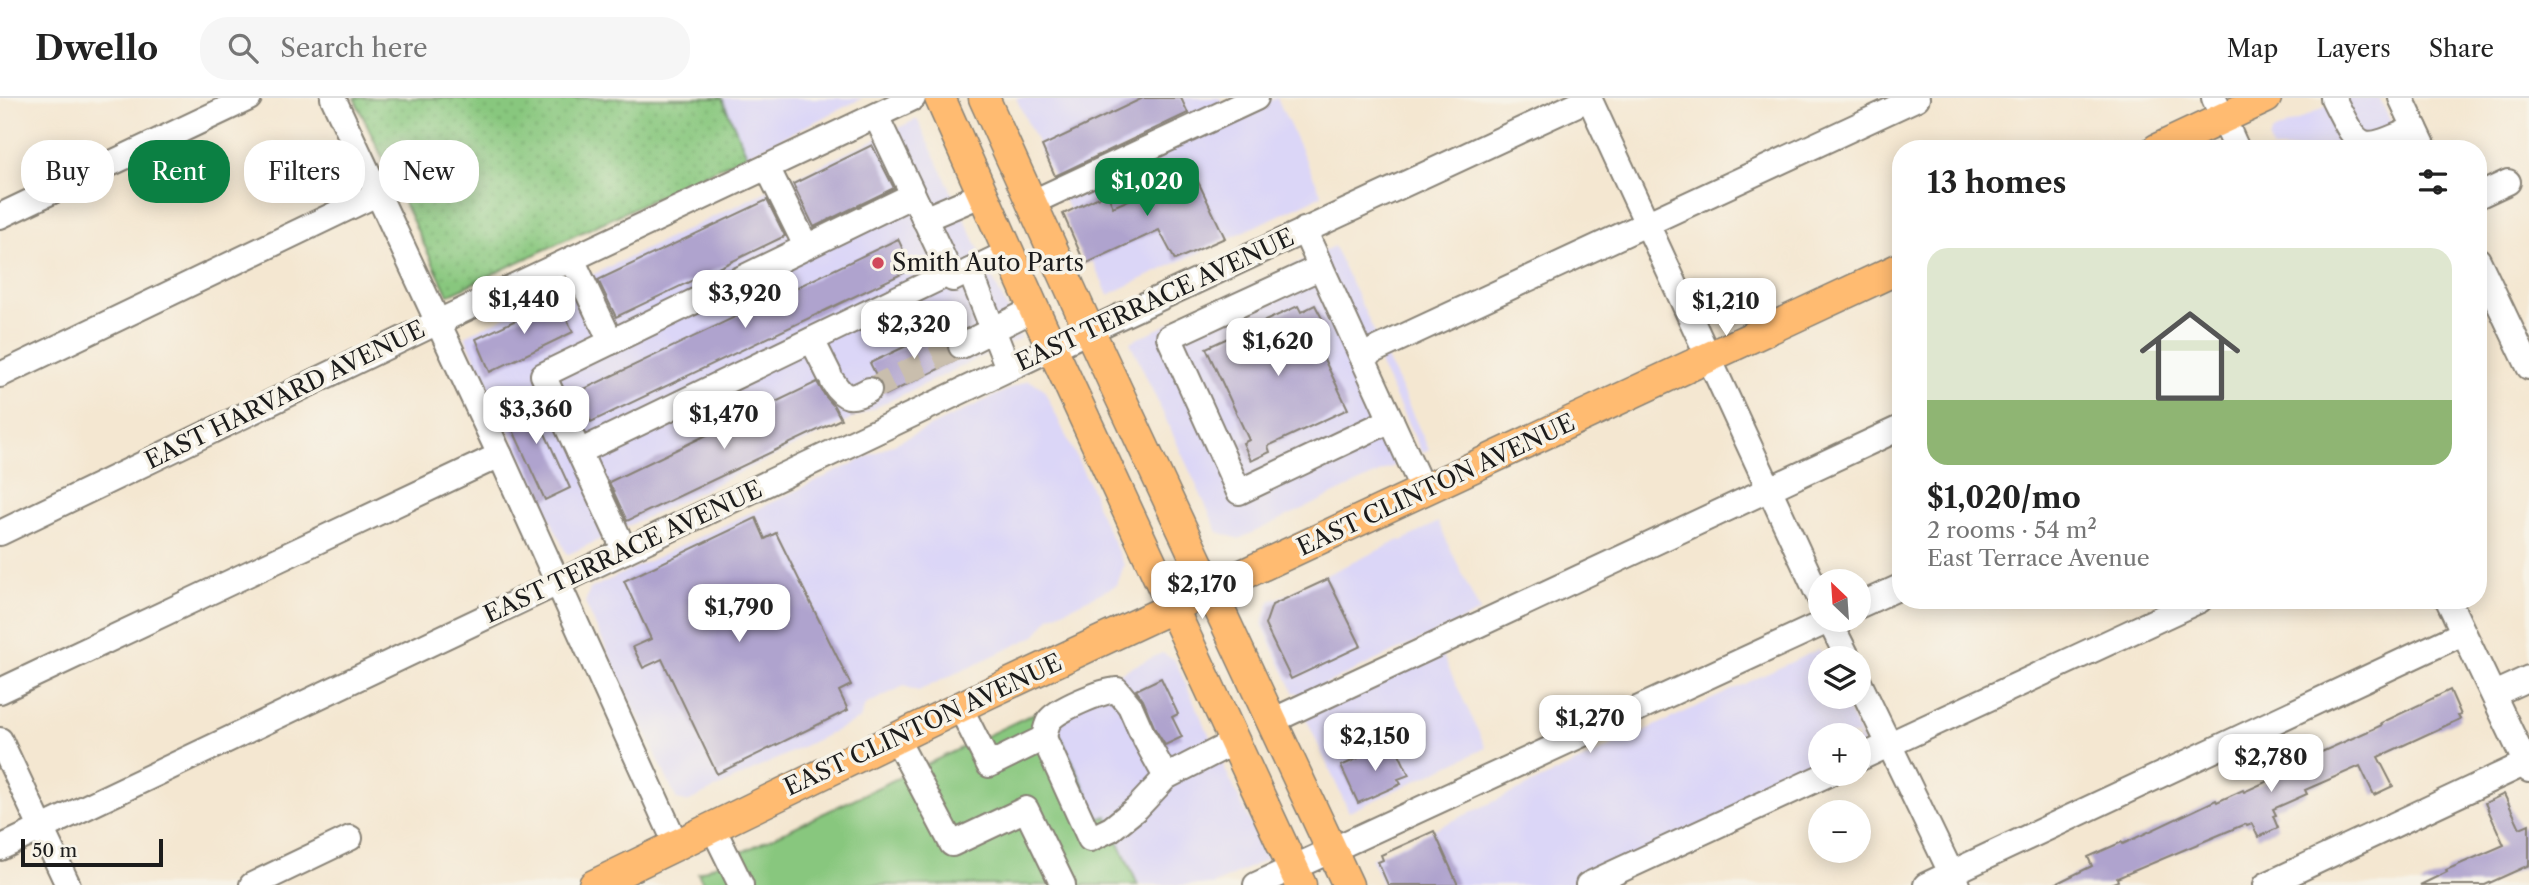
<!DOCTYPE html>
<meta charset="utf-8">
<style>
:root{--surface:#fff;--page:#f6f6f6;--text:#222;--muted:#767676;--line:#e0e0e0;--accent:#0b8043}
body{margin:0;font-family:"Libre Caslon Text",serif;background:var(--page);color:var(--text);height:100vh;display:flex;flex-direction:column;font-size:26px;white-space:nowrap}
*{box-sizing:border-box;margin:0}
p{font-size:23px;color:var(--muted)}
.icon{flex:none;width:38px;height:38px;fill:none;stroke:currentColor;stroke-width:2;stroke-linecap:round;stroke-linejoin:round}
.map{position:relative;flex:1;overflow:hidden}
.details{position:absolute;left:1892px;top:42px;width:595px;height:469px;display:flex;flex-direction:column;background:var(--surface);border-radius:28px;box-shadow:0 4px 18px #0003}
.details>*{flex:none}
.guide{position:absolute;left:21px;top:42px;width:665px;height:63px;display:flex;gap:14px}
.needle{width:46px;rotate:335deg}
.tools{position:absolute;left:1808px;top:471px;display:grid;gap:14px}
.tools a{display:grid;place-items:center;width:63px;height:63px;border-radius:50%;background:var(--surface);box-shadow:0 4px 18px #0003;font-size:35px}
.scale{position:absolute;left:21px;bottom:18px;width:142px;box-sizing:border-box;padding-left:7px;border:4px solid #1c1c1c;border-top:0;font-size:19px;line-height:24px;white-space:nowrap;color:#1c1c1c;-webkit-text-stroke:5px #f7f3e8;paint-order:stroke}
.price{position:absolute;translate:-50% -60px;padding:0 16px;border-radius:14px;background:#fff;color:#222;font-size:23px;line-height:46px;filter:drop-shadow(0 2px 4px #0008)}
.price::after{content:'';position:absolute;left:50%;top:42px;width:21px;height:16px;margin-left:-10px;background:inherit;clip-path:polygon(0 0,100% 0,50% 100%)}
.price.active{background:var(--accent);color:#fff}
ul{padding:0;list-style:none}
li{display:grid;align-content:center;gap:14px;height:371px;padding:0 35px}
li+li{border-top:2px solid var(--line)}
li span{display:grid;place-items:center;height:217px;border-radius:21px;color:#555}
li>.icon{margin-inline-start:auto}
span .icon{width:126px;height:126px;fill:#fffc;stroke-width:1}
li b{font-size:30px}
h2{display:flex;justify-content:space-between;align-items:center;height:84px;padding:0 35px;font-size:30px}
.chip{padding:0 24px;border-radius:28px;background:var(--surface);box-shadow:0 4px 18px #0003;font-size:24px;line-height:63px}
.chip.active{background:var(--accent);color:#fff}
header{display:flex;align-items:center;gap:42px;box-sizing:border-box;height:98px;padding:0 35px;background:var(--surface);border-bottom:2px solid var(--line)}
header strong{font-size:33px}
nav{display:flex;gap:38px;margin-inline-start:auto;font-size:24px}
.search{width:490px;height:63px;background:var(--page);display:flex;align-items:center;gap:18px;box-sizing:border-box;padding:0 24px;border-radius:28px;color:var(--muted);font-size:26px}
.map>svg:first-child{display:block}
</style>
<header>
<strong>Dwello</strong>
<div class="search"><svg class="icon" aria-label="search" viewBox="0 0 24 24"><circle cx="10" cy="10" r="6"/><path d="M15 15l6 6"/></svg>Search here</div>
<nav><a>Map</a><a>Layers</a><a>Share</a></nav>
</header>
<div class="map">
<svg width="2529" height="787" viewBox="0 0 2529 787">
<defs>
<pattern id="park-dots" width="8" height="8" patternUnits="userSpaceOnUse" patternTransform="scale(1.75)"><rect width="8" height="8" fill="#88c77e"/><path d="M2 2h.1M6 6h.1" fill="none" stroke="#75aa6c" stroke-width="1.8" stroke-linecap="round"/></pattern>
</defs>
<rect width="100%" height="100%" fill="#f7f3e8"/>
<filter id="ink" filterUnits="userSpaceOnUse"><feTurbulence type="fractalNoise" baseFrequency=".0143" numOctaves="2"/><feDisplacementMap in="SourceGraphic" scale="14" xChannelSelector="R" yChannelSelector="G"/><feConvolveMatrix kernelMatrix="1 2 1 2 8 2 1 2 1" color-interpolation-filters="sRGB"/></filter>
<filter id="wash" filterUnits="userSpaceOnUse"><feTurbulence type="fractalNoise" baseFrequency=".00686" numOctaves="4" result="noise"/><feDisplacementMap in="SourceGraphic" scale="28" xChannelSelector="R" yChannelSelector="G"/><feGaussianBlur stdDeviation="1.57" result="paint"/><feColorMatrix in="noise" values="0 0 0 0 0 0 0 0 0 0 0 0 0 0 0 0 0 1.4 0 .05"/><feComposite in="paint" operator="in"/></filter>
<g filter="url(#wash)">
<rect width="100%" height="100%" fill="#f4e7d1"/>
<g fill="#dbd6f7">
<path d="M722 0H863L747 57Z"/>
<path d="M1016 0H1220L1222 5 1055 83Z"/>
<path d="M1274 0H1277L1322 97 1108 197 1063 99Z"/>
<path d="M2344 0H2379L2401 45 2389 51H2272L2269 42 2273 34Z"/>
<path d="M917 21 1021 240 567 457 465 238Z"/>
<path d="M1334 148 1379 244 1348 259 1398 366 1239 441 1218 434 1130 244Z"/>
<path d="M1385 256 1429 352 1422 355 1380 267 1381 261Z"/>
<path d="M1028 282 1043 290 1094 396 1096 407 1124 467 1117 487 1050 519 1035 538 918 593 904 588 865 607 860 621 687 704 677 702 585 505 590 491Z"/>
<path d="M1438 424 1480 514 1299 598 1297 594 1294 595 1262 526 1270 503 1296 493V491L1400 442 1402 443Z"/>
<path d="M1819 551 1824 560H1820V598L1842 599 1866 650 1859 654 1858 637H1820V672L1574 787H1383L1371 761Z"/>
<path d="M1441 554 1486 650 1349 714 1305 618Z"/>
<path d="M1162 555 1174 561 1267 761 1213 787H1138L1107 719 1099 722 1047 609Z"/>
</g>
<path fill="#88c77e" stroke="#52724d" stroke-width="2" d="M1047 609 1099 721 1107 718 1138 787H704L698 775Z"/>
<path fill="url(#park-dots)" stroke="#52724d" stroke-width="2" d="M354 0H722L747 57 448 197Z"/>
<g id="blocks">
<g fill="#afa3ce">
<path d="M1143 0H1181L1188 15 1055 78 1042 48Z"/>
<path d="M872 47 894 90 814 129 793 86Z"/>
<path d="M1160 67 1169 84 1193 73 1225 140 1175 162 1159 132 1085 166 1063 116 1107 95 1113 109 1147 94 1138 77Z"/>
<path d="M767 102 785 138 616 219 598 182Z"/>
<path d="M898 141 912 171 591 324 578 294Z"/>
<path d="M558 202 573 234 490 274 476 241Z"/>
<path d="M1315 207 1327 230 1312 236 1348 311 1268 348 1270 354 1251 363 1243 345 1249 342 1206 250 1298 208 1301 214Z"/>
<path d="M949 228 952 236 946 247 948 254 957 262 886 297 870 265Z"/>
<path d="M817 284 825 298 834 308 841 321 627 423 609 384Z"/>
<path d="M526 294 570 390 545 402 501 306Z"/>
<path d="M756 420 765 441 776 435 851 587 839 593 848 612 717 676 662 561 643 570 633 549 651 541 624 483Z"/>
<path d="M1328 481 1361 548 1291 581 1265 527 1272 507Z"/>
<path d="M1161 580 1178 616 1172 619 1182 639 1165 647 1155 631 1143 602 1136 592Z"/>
<path d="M2450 592 2461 617 2458 618 2460 621 2378 659 2393 688 2374 697 2360 668 2305 692 2307 696 2273 711 2276 717 2273 718 2278 730 2258 739 2252 726 2247 728 2245 726 2117 780 2118 783 2108 787H2053L2092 768 2088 759 2122 744 2123 746 2216 702 2217 704 2243 692 2244 694 2281 677 2279 673 2382 627 2381 625Z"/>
<path d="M1395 647 1409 677 1398 681 1401 686 1358 705 1341 668 1385 648 1387 651Z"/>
<path d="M2504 696 2520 730 2529 726V767L2485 787H2420L2447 774 2446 772 2504 747 2485 705Z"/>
<path d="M1434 733 1458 787H1388L1378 764 1383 762 1381 757Z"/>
</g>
</g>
</g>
<g filter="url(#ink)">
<use href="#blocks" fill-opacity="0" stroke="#888276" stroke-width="2"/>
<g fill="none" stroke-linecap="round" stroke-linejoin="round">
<path stroke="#c9bead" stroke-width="24" stroke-dasharray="24 12" stroke-linecap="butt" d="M869 292 961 248"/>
<g stroke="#888276" stroke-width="28">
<g id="minor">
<path d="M333 0 500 357 676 746"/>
<path d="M1589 0 1820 501"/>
<path d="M2214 0 2237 51"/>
<path d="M2333 0C2360 54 2359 55 2415 30"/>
<path d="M2401 0 2425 51"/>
<path d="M876 18 953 181 1009 154"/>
<path d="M767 69 806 148"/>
<path d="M913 97 543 277 579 354 950 175"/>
<path d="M2478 98 2508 84"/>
<path d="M1031 105 1256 0"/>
<path d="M0 118 249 0"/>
<path d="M924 121 983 96"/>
<path d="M1304 132 1423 392"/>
<path d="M572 161 611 244"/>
<path d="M2478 162 2529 269"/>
<path d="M1321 169 1169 239 1239 394 1391 322"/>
<path d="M970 173 1008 270"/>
<path d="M812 242 829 276"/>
<path d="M961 248 1034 211"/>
<path d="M1362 258 1917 0"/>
<path d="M0 277 377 96"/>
<path d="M833 284C844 301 851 302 869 292"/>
<path d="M579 354 625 453"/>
<path d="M0 435 438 224 913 0"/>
<path d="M2448 502 2529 672"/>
<path d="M1858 508 1900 489"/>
<path d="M1829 522 1848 560"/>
<path d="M1858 582 1957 787"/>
<path d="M0 593 500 357"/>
<path d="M2494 596 2529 580"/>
<path d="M960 609 989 667 1044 640 1090 741 1111 731 1137 710 1166 679 1236 643"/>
<path d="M1272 623 1900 330"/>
<path d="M896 640 952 746 1026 711 1063 787"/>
<path d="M1044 640C1045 635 1046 628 1049 623 1057 611 1102 593 1117 592L1130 608 1141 633"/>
<path d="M1145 641 1166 679"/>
<path d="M0 642 68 787"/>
<path d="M1858 661 2200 502"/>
<path d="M712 728 741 787"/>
<path d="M0 750 1052 250 1590 0"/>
<path d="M252 787 350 740"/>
<path d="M1256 787 1830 522"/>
<path d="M1588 787 1828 676"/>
<path d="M1926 787 2463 535"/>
<path d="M2266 787 2526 665"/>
</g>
</g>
<g stroke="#888276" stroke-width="33">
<g id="major">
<path d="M940 0 1034 211 1301 787"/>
<path d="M984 0 1089 232 1348 787"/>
<path d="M2157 51 2266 0"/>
<path d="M594 787 987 596 1900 170"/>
</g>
</g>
<use href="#minor" stroke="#fff" stroke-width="24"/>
<use href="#major" stroke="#ffbb71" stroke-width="30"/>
</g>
</g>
<circle fill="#d1495b" stroke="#f7f3e8" stroke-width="2.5" cx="878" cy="165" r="7"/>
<g text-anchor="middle" stroke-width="7" stroke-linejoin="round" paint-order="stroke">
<g font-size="24" fill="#1c1c1c" stroke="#f7f3e8" text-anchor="start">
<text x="892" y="173">Smith Auto Parts</text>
</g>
<g font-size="24" fill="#1c1c1c" stroke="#f7f3e8">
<text transform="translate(1155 202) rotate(-25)" y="8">EAST TERRACE AVENUE</text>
<text transform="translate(285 297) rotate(-26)" y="8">EAST HARVARD AVENUE</text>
<text transform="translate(1436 387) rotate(-25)" y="8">EAST CLINTON AVENUE</text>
<text transform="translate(623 454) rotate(-25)" y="8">EAST TERRACE AVENUE</text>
<text transform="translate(923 627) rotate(-25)" y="8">EAST CLINTON AVENUE</text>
</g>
</g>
</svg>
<div class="tools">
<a><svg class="needle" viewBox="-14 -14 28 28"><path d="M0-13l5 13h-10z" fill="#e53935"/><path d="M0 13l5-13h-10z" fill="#767676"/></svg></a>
<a><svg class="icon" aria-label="layers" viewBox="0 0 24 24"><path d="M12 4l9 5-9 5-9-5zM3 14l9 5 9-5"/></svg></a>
<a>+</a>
<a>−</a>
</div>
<div class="scale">50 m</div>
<b class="price active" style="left:1147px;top:120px">$1,020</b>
<b class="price" style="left:745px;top:232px">$3,920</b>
<b class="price" style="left:524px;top:238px">$1,440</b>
<b class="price" style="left:1726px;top:240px">$1,210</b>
<b class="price" style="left:914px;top:263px">$2,320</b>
<b class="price" style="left:1278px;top:280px">$1,620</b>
<b class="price" style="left:536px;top:348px">$3,360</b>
<b class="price" style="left:724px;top:353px">$1,470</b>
<b class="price" style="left:1202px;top:523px">$2,170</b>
<b class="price" style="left:739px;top:546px">$1,790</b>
<b class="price" style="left:1590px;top:657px">$1,270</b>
<b class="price" style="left:1375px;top:675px">$2,150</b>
<b class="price" style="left:2271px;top:696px">$2,780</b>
<div class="guide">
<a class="chip">Buy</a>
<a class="chip active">Rent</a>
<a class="chip">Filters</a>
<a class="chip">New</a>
</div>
<section class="details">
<h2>13 homes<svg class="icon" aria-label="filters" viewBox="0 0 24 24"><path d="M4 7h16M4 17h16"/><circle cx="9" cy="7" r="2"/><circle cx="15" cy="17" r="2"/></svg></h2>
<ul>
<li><span style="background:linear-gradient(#dfe7d0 70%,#8fb573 0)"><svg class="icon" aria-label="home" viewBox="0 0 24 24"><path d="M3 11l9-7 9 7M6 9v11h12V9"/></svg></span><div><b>$1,020/mo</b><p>2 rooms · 54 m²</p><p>East Terrace Avenue</p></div></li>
</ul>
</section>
</div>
